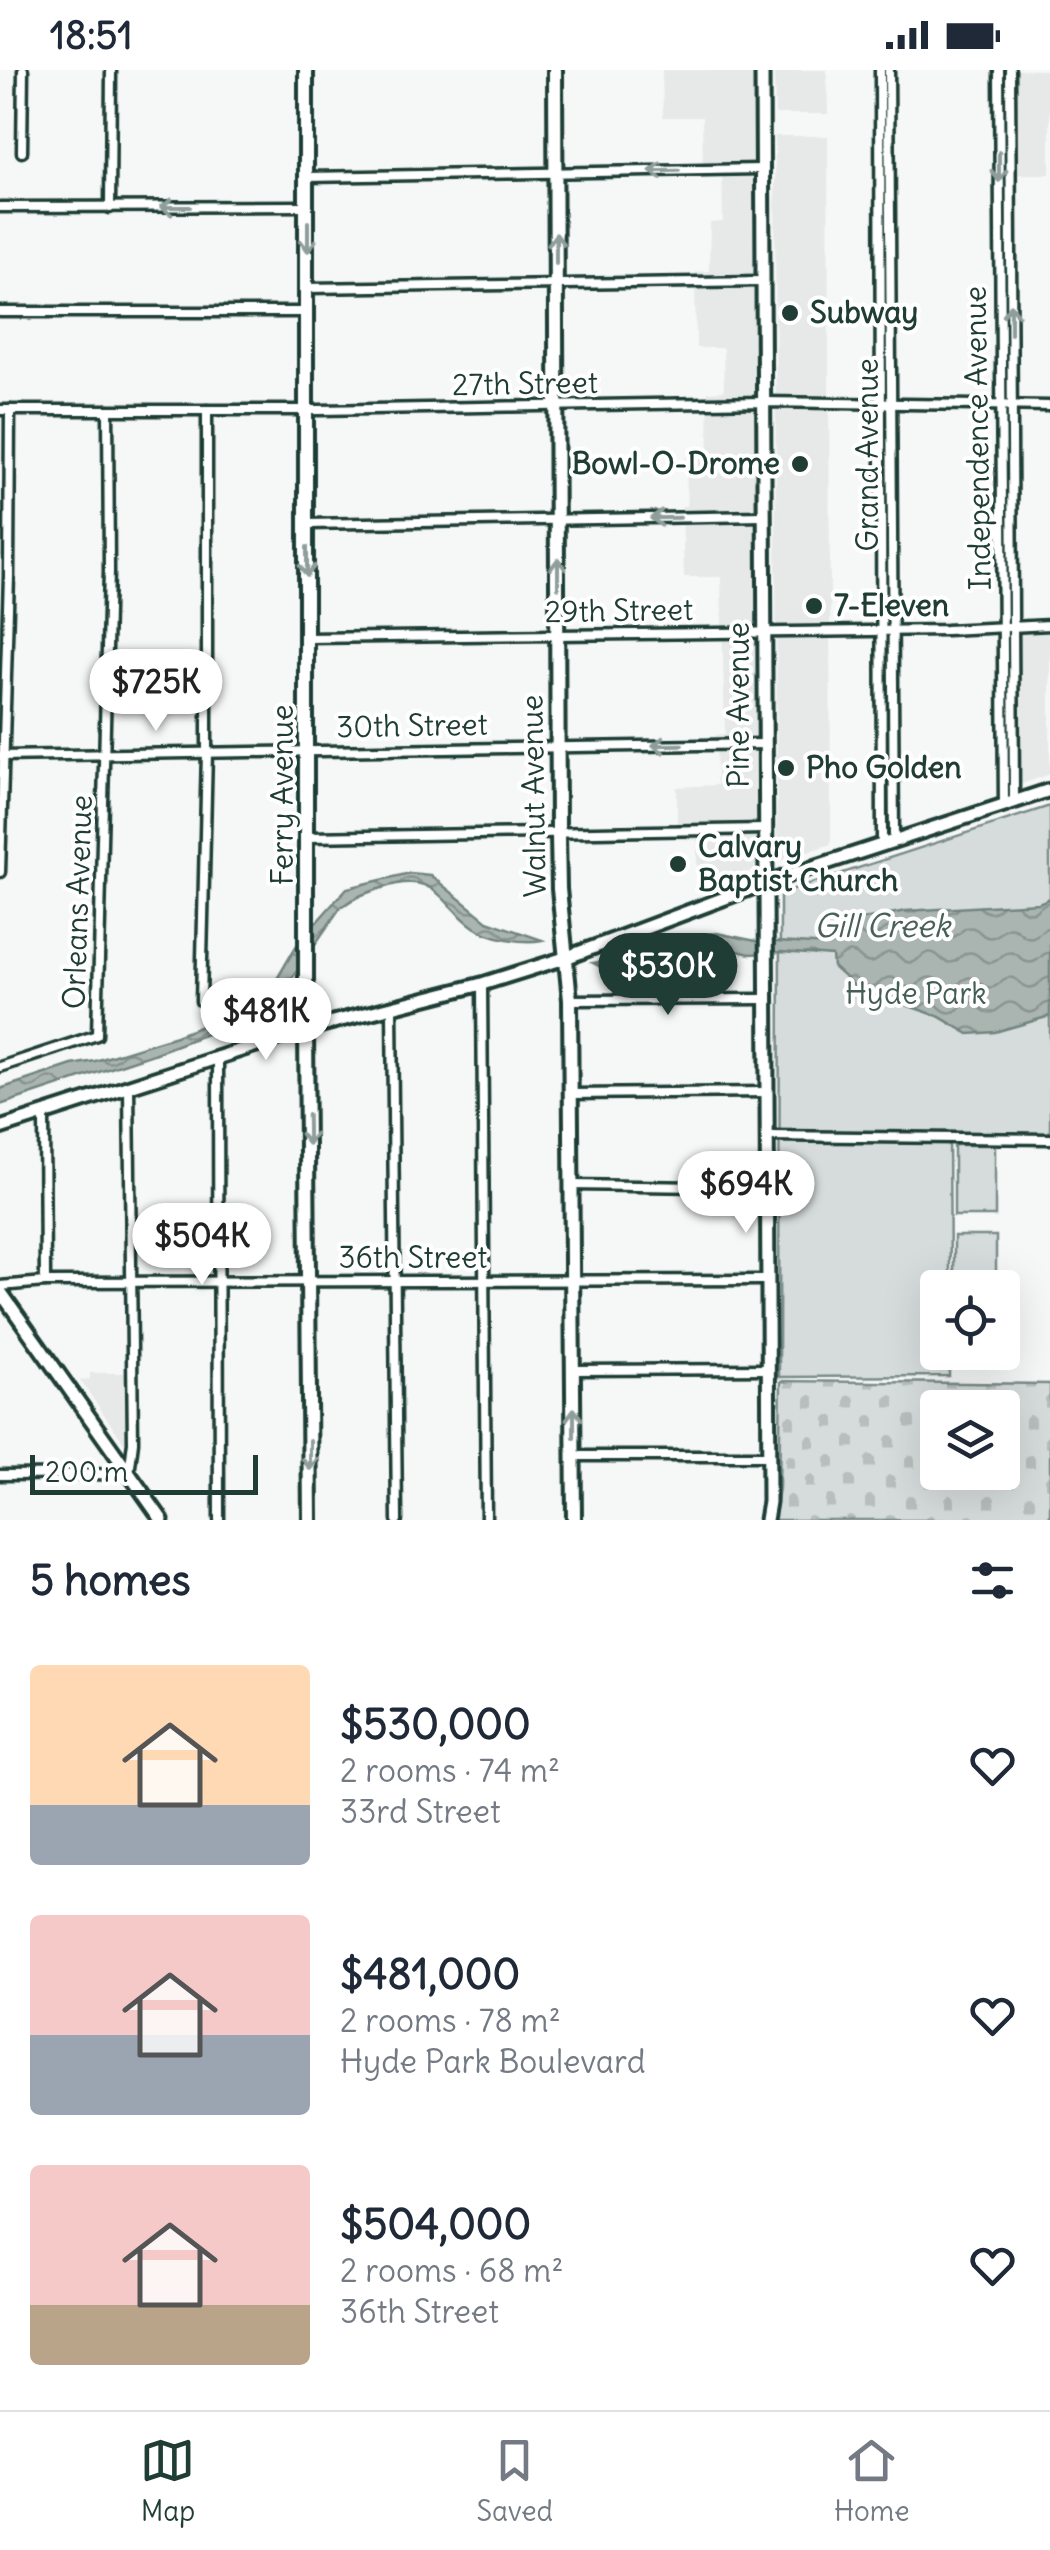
<!DOCTYPE html>
<meta charset="utf-8">
<style>
:root{--surface:#fff;--page:#f2f2f3;--text:#1f2937;--muted:#747a83;--line:#e0e1e3;--accent:#1f3d34}
body{margin:0;font-family:Delius,sans-serif;background:var(--page);color:var(--text);height:100vh;display:flex;flex-direction:column;font-size:38px;white-space:nowrap}
*{box-sizing:border-box;margin:0}
p{font-size:32px;color:var(--muted)}
.icon{flex:none;width:55px;height:55px;fill:none;stroke:currentColor;stroke-width:2;stroke-linecap:round;stroke-linejoin:round}
.map{position:relative;height:1450px;overflow:hidden}
.sheet{display:flex;flex-direction:column;background:var(--surface);flex:1}
.sheet>*{flex:none}
.tools{position:absolute;left:920px;top:1200px;display:grid;gap:20px}
.tools a{display:grid;place-items:center;width:100px;height:100px;border-radius:10px;background:var(--surface);box-shadow:0 10px 40px #0002;font-size:50px}
.scale{position:absolute;left:30px;bottom:25px;width:228px;box-sizing:border-box;padding-left:10px;border:5px solid #1f3d34;border-top:0;font-size:28px;line-height:35px;white-space:nowrap;color:#1f3d34;-webkit-text-stroke:8px #fff;paint-order:stroke}
.price{position:absolute;translate:-50% -85px;padding:0 22px;border-radius:35px;background:#fff;color:#222;font-size:32px;line-height:65px;filter:drop-shadow(0 2px 5px #0008)}
.price::after{content:'';position:absolute;left:50%;top:60px;width:30px;height:22px;margin-left:-15px;background:inherit;clip-path:polygon(0 0,100% 0,50% 100%)}
.price.current{background:var(--accent);color:#fff}
ul{padding:0;list-style:none}
li{display:flex;align-items:center;gap:30px;height:250px;padding:0 30px}
li span{display:grid;place-items:center;flex:none;width:280px;height:200px;border-radius:10px;color:#555}
li>.icon{margin-inline-start:auto}
span .icon{width:120px;height:120px;fill:#fffc;stroke-width:1}
li b{font-size:42px}
h2{display:flex;justify-content:space-between;align-items:center;height:120px;padding:0 30px;font-size:42px}
.status{display:flex;justify-content:space-between;align-items:center;height:70px;padding:0 50px;background:var(--surface);direction:ltr}
.status svg{height:28px;fill:currentColor}
.dock{display:flex;justify-content:space-around;align-items:center;height:140px;border-top:2px solid var(--line);background:var(--surface);font-size:28px;color:var(--muted)}
.dock a{display:grid;justify-items:center;gap:5px}
.dock .current{color:var(--accent)}
.map>svg:first-child{display:block}
</style>
<div class="status"><b>18:51</b><svg viewBox="0 0 49 12"><path d="M0 12V9h3v3zM5 12V6h3v6zM10 12V3h3v9zM15 12V0h3v12zM26 1h20v11H26zM47 4h2v5h-2z"/></svg></div>
<div class="map">
<svg width="1050" height="1450" viewBox="0 0 1050 1450">
<defs>
<pattern id="cemetery-stones" width="16" height="16" patternUnits="userSpaceOnUse" patternTransform="scale(2.5)"><rect width="16" height="16" fill="#d6dcdb"/><path d="M2 7V4a2 2 0 0 1 4 0v3zM10 15v-3a2 2 0 0 1 4 0v3z" fill="#b7bebd"/></pattern>
<pattern id="water-waves" width="16" height="10" patternUnits="userSpaceOnUse" patternTransform="scale(2.5)"><rect width="16" height="10" fill="#aab5b1"/><path d="M0 5q4-4 8 0t8 0" fill="none" stroke="#8a9491"/></pattern>
</defs>
<rect width="100%" height="100%" fill="#f6f7f7"/>
<filter id="ink" filterUnits="userSpaceOnUse"><feTurbulence type="fractalNoise" baseFrequency=".01" numOctaves="2"/><feDisplacementMap in="SourceGraphic" scale="20" xChannelSelector="R" yChannelSelector="G"/><feConvolveMatrix kernelMatrix="1 2 1 2 8 2 1 2 1" color-interpolation-filters="sRGB"/></filter>
<g filter="url(#ink)">
<g fill="#e6e9e8">
<path d="M662 0H754L756 796 754 800 697 820V770L677 769V717L717 715 716 665 725 664 721 507H684L682 436H687L686 387H709L708 322 724 321 723 278H696L695 202 709 201 710 153 723 152 722 93H703L702 47H663Z"/>
<path d="M774 0H827L828 44H775Z"/>
<rect x="1018" y="0" width="32" height="104"/>
<path d="M775 66H828L831 774 779 791 777 789Z"/>
<path d="M1018 557H1050V704L1019 715Z"/>
<path d="M90 1303H140V1348L135 1370 124 1373 80 1310 90 1309Z"/>
</g>
<path fill="url(#cemetery-stones)" stroke="#7a8c88" stroke-width="2.5" fill-rule="evenodd" d="M781 1311 1050 1314V1450H774L779 1418ZM938 1338H1002V1402H938Z"/>
<g fill="#d6dcdb" stroke="#7a8c88" stroke-width="2.5">
<path d="M1050 736V1065H949L950 1217 938 1218V1282L949 1283V1306L779 1307 780 827 784 822Z"/>
<rect x="954" y="1075" width="41" height="71"/>
<rect x="954" y="1166" width="42" height="51"/>
</g>
<g fill="url(#water-waves)" stroke="#72857f" stroke-width="2.5">
<path d="M410 803 430 805 487 851 542 870C524 874 490 868 474 857 438 831 436 800 382 818 366 823 354 827 340 838L270 940 153 984 0 1035V1020L3 1018 72 995 95 991 176 966 253 936 270 921 298 873 347 818Z"/>
<path d="M1050 828V946L995 962 969 964 938 946 856 918 833 897 832 886 782 882 750 884 709 874 677 880 625 901 611 902 593 893 628 888 694 866 717 863 756 871 832 875 833 869 853 851 906 841 1039 833Z"/>
</g>
<g fill="none" stroke-linecap="round" stroke-linejoin="round">
<g stroke="#1f3d34" stroke-width="15">
<g id="street">
<path d="M880 0 882 774"/>
<path d="M889 0 894 770"/>
<path d="M999 0 1004 735"/>
<path d="M1010 0 1014 732"/>
<path d="M22 82 23 0"/>
<path d="M308 107 761 99"/>
<path d="M0 137 308 136"/>
<path d="M110 138 111 0"/>
<path d="M308 218 762 211"/>
<path d="M0 242H305"/>
<path d="M0 340H320L763 332 1050 336"/>
<path d="M307 454 763 446"/>
<path d="M308 568 946 560 1050 555"/>
<path d="M0 686 764 674"/>
<path d="M308 767 765 759"/>
<path d="M0 802 9 506 10 340"/>
<path d="M482 914 486 1450"/>
<path d="M570 930 766 929"/>
<path d="M201 931 207 682V340"/>
<path d="M392 938 397 1450"/>
<path d="M218 986 219 1450"/>
<path d="M0 997 97 965 109 501 108 340"/>
<path d="M572 1024 766 1022"/>
<path d="M44 1043 45 1212"/>
<path d="M766 1066 1050 1069"/>
<path d="M572 1115 766 1118"/>
<path d="M0 1216 45 1212 767 1210"/>
<path d="M574 1300 768 1299"/>
<path d="M574 1386H768"/>
<path d="M0 1405 129 1404 133 1372 129 1016"/>
</g>
</g>
<g stroke="#1f3d34" stroke-width="19">
<g id="secondary">
<path d="M762 0 769 1432 766 1450"/>
<path d="M0 1058 306 959 482 914 565 888 765 813 1050 720"/>
<path d="M0 1221 162 1450"/>
</g>
</g>
<g stroke="#1f3d34" stroke-width="20">
<g id="primary">
<path d="M306 0V959L310 1450"/>
<path d="M555 0 558 765 559 819 570 930 574 1450"/>
</g>
</g>
<use href="#street" stroke="#fff" stroke-width="8"/>
<use href="#secondary" stroke="#fff" stroke-width="11"/>
<use href="#primary" stroke="#fff" stroke-width="12"/>
</g>
<defs><path id="oneway-shaft" d="M-6 0H5M1.5-3L5.5 0L1.5 3" fill="none" stroke-width="1.6" stroke-linecap="round" stroke-linejoin="round" transform="scale(2.5)"/></defs>
<g stroke="#8f9e9a">
<use href="#oneway-shaft" transform="translate(999 97) rotate(90)"/>
<use href="#oneway-shaft" transform="translate(664 101) rotate(179)"/>
<use href="#oneway-shaft" transform="translate(175 137) rotate(180)"/>
<use href="#oneway-shaft" transform="translate(308 167) rotate(90)"/>
<use href="#oneway-shaft" transform="translate(556 178) rotate(-90)"/>
<use href="#oneway-shaft" transform="translate(1011 249) rotate(-90)"/>
<use href="#oneway-shaft" transform="translate(665 448) rotate(179)"/>
<use href="#oneway-shaft" transform="translate(307 492) rotate(90)"/>
<use href="#oneway-shaft" transform="translate(558 503) rotate(-90)"/>
<use href="#oneway-shaft" transform="translate(667 675) rotate(179)"/>
<use href="#oneway-shaft" transform="translate(308 1060) rotate(89)"/>
<use href="#oneway-shaft" transform="translate(574 1353) rotate(-90)"/>
<use href="#oneway-shaft" transform="translate(310 1385) rotate(90)"/>
</g>
</g>
<g fill="#1f3d34" stroke="#fff" stroke-width="4">
<circle cx="790" cy="243" r="10"/>
<circle cx="800" cy="394" r="10"/>
<circle cx="814" cy="536" r="10"/>
<circle cx="786" cy="698" r="10"/>
<circle cx="678" cy="794" r="10"/>
</g>
<g text-anchor="middle" stroke-width="8" stroke-linejoin="round" paint-order="stroke">
<g font-size="30" font-weight="bold" fill="#1f3d34" stroke="#fff" text-anchor="start">
<text x="810" y="253">Subway</text>
<text x="780" y="404" text-anchor="end">Bowl-O-Drome</text>
<text x="834" y="546">7-Eleven</text>
<text x="806" y="708">Pho Golden</text>
<text x="698" y="787">Calvary<tspan x="698" dy="34">Baptist Church</tspan></text>
</g>
<g font-size="30" fill="#1f3d34" stroke="#fff">
<text transform="translate(525 314) rotate(-1)" y="10">27th Street</text>
<text transform="translate(978 368) rotate(-91)" y="10">Independence Avenue</text>
<text transform="translate(868 385) rotate(-90)" y="10">Grand Avenue</text>
<text transform="translate(619 541) rotate(-1)" y="10">29th Street</text>
<text transform="translate(739 635) rotate(-90)" y="10">Pine Avenue</text>
<text transform="translate(412 656) rotate(-1)" y="10">30th Street</text>
<text transform="translate(283 725) rotate(-90)" y="10">Ferry Avenue</text>
<text transform="translate(534 726) rotate(-91)" y="10">Walnut Avenue</text>
<text transform="translate(78 832) rotate(-88)" y="10">Orleans Avenue</text>
<text x="413" y="1198">36th Street</text>
</g>
<g font-size="30" fill="#445d55" stroke="#fff">
<text x="916" y="934">Hyde Park</text>
</g>
<g font-size="32" font-style="italic" fill="#49615a" stroke="#fff">
<text x="882" y="867">Gill Creek</text>
</g>
</g>
</svg>
<div class="tools">
<a><svg class="icon" aria-label="locate" viewBox="0 0 24 24"><circle cx="12" cy="12" r="6"/><path d="M12 2v4M12 18v4M2 12h4M18 12h4"/></svg></a>
<a><svg class="icon" aria-label="layers" viewBox="0 0 24 24"><path d="M12 4l9 5-9 5-9-5zM3 14l9 5 9-5"/></svg></a>
</div>
<div class="scale">200 m</div>
<b class="price" style="left:156px;top:664px">$725K</b>
<b class="price current" style="left:668px;top:948px">$530K</b>
<b class="price" style="left:266px;top:993px">$481K</b>
<b class="price" style="left:746px;top:1166px">$694K</b>
<b class="price" style="left:202px;top:1218px">$504K</b>
</div>
<section class="sheet">
<h2>5 homes<svg class="icon" aria-label="filters" viewBox="0 0 24 24"><path d="M4 7h16M4 17h16"/><circle cx="9" cy="7" r="2"/><circle cx="15" cy="17" r="2"/></svg></h2>
<ul>
<li><span style="background:linear-gradient(#ffd9b3 70%,#9aa5b1 0)"><svg class="icon" aria-label="home" viewBox="0 0 24 24"><path d="M3 11l9-7 9 7M6 9v11h12V9"/></svg></span><div><b>$530,000</b><p>2 rooms · 74 m²</p><p>33rd Street</p></div><svg class="icon" aria-label="heart" viewBox="0 0 24 24"><path d="M12 20l-8-8c-3-5 5-10 8-4 3-6 11-1 8 4z"/></svg></li>
<li><span style="background:linear-gradient(#f6c9c9 60%,#9aa5b1 0)"><svg class="icon" aria-label="home" viewBox="0 0 24 24"><path d="M3 11l9-7 9 7M6 9v11h12V9"/></svg></span><div><b>$481,000</b><p>2 rooms · 78 m²</p><p>Hyde Park Boulevard</p></div><svg class="icon" aria-label="heart" viewBox="0 0 24 24"><path d="M12 20l-8-8c-3-5 5-10 8-4 3-6 11-1 8 4z"/></svg></li>
<li><span style="background:linear-gradient(#f6c9c9 70%,#b9a48a 0)"><svg class="icon" aria-label="home" viewBox="0 0 24 24"><path d="M3 11l9-7 9 7M6 9v11h12V9"/></svg></span><div><b>$504,000</b><p>2 rooms · 68 m²</p><p>36th Street</p></div><svg class="icon" aria-label="heart" viewBox="0 0 24 24"><path d="M12 20l-8-8c-3-5 5-10 8-4 3-6 11-1 8 4z"/></svg></li>
</ul>
</section>
<nav class="dock">
<a class="current"><svg class="icon" aria-label="map" viewBox="0 0 24 24"><path d="M3 6l6-2 6 2 6-2v14l-6 2-6-2-6 2zM9 4v14M15 6v14"/></svg>Map</a>
<a><svg class="icon" aria-label="saved" viewBox="0 0 24 24"><path d="M7 4h10v16l-5-4-5 4z"/></svg>Saved</a>
<a><svg class="icon" aria-label="home" viewBox="0 0 24 24"><path d="M3 11l9-7 9 7M6 9v11h12V9"/></svg>Home</a>
</nav>
